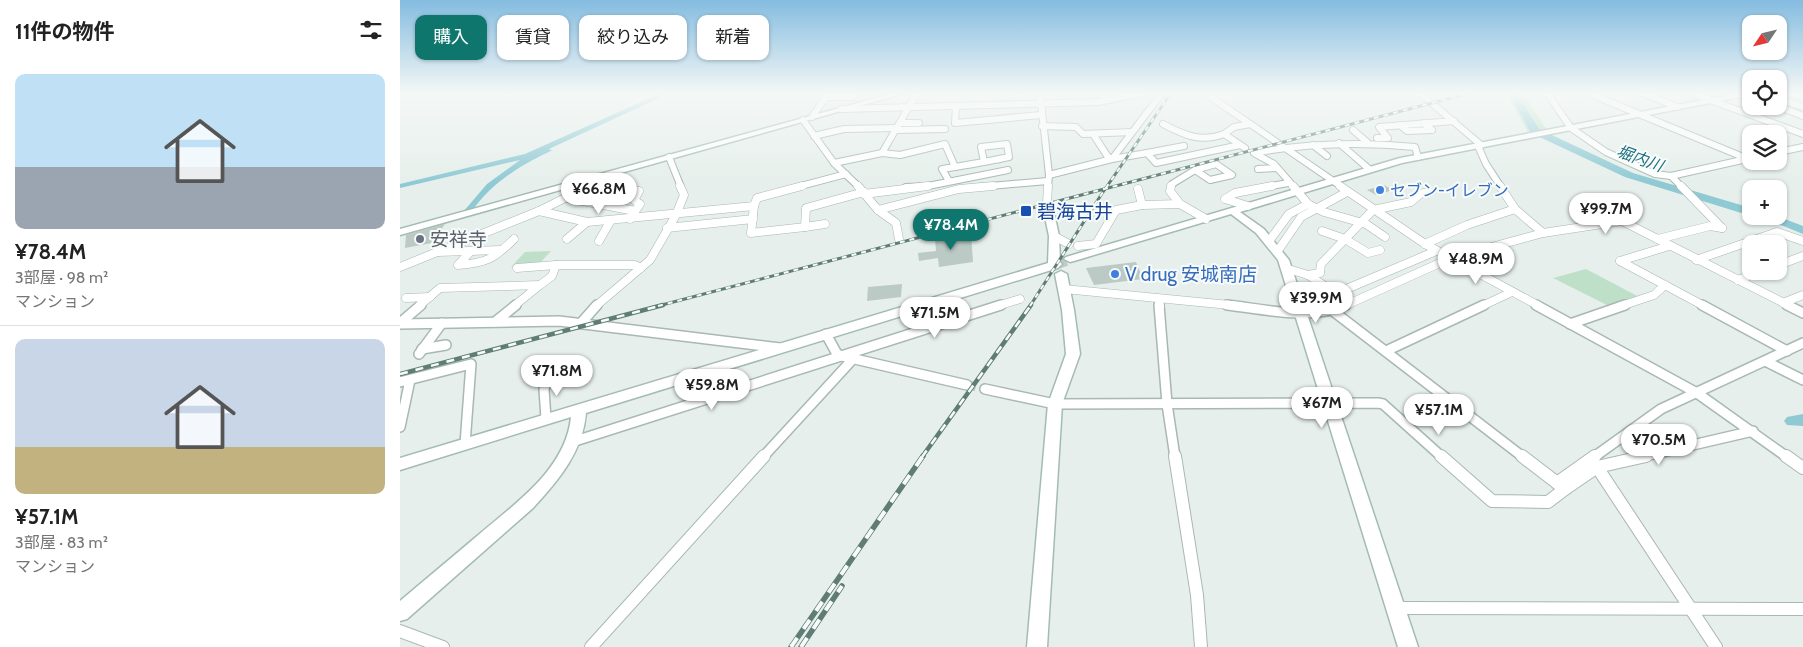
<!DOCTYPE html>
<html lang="ja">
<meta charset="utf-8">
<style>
:root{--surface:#fff;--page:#f6f6f6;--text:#222;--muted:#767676;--line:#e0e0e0;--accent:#0f766e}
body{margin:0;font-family:Cabin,"Noto Sans JP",sans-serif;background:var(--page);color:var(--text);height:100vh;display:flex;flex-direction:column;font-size:19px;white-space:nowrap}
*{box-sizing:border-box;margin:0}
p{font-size:16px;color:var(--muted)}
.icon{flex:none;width:28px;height:28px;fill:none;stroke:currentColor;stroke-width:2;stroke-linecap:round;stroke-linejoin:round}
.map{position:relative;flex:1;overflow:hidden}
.sheet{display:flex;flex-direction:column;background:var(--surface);width:400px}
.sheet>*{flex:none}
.banner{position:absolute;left:15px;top:15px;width:475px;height:45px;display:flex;gap:10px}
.needle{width:32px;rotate:235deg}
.tools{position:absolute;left:1342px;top:15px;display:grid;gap:10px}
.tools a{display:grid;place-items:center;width:45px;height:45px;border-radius:10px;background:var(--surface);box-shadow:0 1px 4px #0004;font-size:25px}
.price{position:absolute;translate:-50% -42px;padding:0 11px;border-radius:18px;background:#fff;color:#222;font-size:16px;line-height:32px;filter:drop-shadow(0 1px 2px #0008)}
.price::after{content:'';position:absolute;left:50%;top:30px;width:15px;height:11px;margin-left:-8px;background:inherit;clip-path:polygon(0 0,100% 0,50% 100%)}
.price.current{background:var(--accent);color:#fff}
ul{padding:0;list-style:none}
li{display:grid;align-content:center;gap:10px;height:265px;padding:0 15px}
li+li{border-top:1px solid var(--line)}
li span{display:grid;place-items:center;height:155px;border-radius:10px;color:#555}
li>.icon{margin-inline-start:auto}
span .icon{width:90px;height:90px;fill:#fffc;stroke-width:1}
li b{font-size:21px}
h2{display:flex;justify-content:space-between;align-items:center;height:60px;padding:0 15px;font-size:21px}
.pill{padding:0 18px;border-radius:10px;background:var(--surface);box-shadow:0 1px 4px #0004;font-size:18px;line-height:45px}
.pill.current{background:var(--accent);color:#fff}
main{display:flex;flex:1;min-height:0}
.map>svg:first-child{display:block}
</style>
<main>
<section class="sheet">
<h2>11件の物件<svg class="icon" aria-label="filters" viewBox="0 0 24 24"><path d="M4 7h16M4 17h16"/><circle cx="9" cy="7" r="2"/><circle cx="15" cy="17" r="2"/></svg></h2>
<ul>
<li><span style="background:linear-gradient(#bfe0f5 60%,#9aa5b1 0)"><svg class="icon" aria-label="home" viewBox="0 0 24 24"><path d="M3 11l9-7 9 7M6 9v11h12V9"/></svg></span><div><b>¥78.4M</b><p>3部屋 · 98 m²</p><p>マンション</p></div></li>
<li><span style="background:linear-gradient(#c9d6e8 70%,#c2b280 0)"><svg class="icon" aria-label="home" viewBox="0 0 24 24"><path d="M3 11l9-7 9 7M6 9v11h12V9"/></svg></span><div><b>¥57.1M</b><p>3部屋 · 83 m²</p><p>マンション</p></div></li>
</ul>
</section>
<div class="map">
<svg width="1403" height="647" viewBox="0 0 1403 647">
<rect width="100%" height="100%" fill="#e6efeb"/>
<g fill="#bfe0c8">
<path d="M1106 93H1123L1146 129 1128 132Z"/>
<path d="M151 251 137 266 111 267 125 252Z"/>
<path d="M1186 269 1243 299 1215 309 1153 278Z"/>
</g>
<path fill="#8ec9d4" d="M261 93H270L151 148 149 150H153C122 164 92 182 72 211L63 212 87 184 120 160 0 188V184L125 154Z"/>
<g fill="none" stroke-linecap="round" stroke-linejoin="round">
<g fill="#8ec9d4" fill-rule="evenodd">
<path d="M1109 93H1117L1139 129 1233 173 1351 208V216L1225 177 1131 133Z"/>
<path d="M1359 216H1377L1403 226V234Z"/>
<path d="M1403 414V426L1387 425 1384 421 1387 417Z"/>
</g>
</g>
<g fill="#bbcac4">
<path d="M984 185 993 190 976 195 967 190Z"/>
<path d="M45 224 32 243 5 248 6 235Z"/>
<path d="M571 232 573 262 539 267 538 258 519 261 518 253 536 251 535 239Z"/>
<path d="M736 262 743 279 694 285 686 268Z"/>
<path d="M502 284 501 297 467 301 468 287Z"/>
</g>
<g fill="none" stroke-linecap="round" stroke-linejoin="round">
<path stroke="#bfccc8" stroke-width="9" stroke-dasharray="9 5" stroke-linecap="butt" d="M567 385 585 389"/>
<path stroke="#bfccc8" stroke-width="11" stroke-dasharray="11 5.5" stroke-linecap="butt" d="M656 264 670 259"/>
<g stroke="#a8b8b2" stroke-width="8">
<g id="street-far3">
<path d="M640 93 649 175 648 187"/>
<path d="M700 93 710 100"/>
<path d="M805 93 942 187"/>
<path d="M1020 93 1081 145"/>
<path d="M1147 93 1171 128 1206 152 1255 174 1271 176 1351 158"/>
<path d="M1188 93 1348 159"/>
<path d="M1242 93 1278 107"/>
<path d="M1291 93 1403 134"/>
<path d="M1337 93 1351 97"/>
<path d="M1392 93 1403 97"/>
<path d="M426 97H453L456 93"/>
<path d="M1379 99 1403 107"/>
<path d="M556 106 555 123 641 115"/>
<path d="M1377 106 1403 116"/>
<path d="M441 109 698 102 742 93"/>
<path d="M412 117 428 94"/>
<path d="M403 120 434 163 459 187"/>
<path d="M500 123H519"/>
<path d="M763 124C784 135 801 143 824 134"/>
<path d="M1000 125 1007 131 1032 130 1024 123"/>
<path d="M642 126 676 127 683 134 732 132"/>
<path d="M496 130 545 129"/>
<path d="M953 130 967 142"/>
<path d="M693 134 708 157 712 159 747 153"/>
<path d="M414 136 444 129 497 128"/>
<path d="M977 138H988L979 127 1054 121"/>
<path d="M939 143 969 169"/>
<path d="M913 145 927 156"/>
<path d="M784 146 747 153 756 163 840 145"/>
<path d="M1078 146 1086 164 1101 187"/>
<path d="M845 148 824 134 834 127 850 124"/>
<path d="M1379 152 1403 147"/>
<path d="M482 153 500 155 545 144 555 167C573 164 591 161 609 157L607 144 581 147 584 162"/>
<path d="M269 157 281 187"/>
<path d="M434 163 482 153 517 93"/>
<path d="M816 164 832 175 810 180 795 170Z"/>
<path d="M858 169 877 168"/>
<path d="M649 175 712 159 762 93"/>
<path d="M1271 176 1282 187"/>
<path d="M549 181 542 169 555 167"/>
<path d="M194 184 215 187"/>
<path d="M187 187 203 179 199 177"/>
<path d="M397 187 446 174"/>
<path d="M506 187 528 186 608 170"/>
<path d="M579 187 648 181"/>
<path d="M771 187 772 184 795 170"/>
<path d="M866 187 888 183"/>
<path d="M894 187 874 164 854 153C908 143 961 142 1015 147L1018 157"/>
</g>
</g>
<g stroke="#a8b8b2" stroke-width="9">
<g id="street-far2">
<path d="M206 186 239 191 234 200 240 204 230 219"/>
<path d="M458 186 478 210 496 223 499 239"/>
<path d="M771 186 770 191 780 204"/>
<path d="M893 186 908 204 924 212 966 224 985 237"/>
<path d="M940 186 1025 244 1139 306"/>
<path d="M1100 186 1115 209 1143 233"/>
<path d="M1281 186 1322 228"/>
<path d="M738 189 742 205"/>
<path d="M464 194 528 186"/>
<path d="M167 198 235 211"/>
<path d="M647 203 648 186"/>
<path d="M354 206 351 233 405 227 406 208 464 192"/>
<path d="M848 206 825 199 835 193 872 186"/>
<path d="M478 210 559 189 593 186"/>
<path d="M139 211 187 222 354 206 357 198 402 186"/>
<path d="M405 227 425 224"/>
<path d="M267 228 353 219"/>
<path d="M922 231 945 239 968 253 980 250"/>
<path d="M654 236 669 244"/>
<path d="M167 239 187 222"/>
<path d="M1258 239 1310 226 1322 228"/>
<path d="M199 241 211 220"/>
<path d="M869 241 889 214 908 204"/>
<path d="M1025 244 1067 225 1115 209"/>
<path d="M678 246 696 244 716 210 742 205 780 204 806 219"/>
<path d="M71 251 58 265C86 263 94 259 114 239"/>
<path d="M37 252 101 250"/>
<path d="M877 252 901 217 947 192"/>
<path d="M1296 260 1377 232 1403 241"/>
<path d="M1220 261 1304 306"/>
<path d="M1220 261 1269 246"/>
<path d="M1379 265 1403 256"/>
<path d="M0 267 139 211 189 186"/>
<path d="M117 268 156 265"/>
<path d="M885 268 908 275 951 303"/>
<path d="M908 275 920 273 921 264 973 210 1011 202 1020 194 1029 192"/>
<path d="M1338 280 1362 271"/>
<path d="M140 285 152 276 156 265H235L241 268"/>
<path d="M664 289 840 306"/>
<path d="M937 293 1036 251"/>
<path d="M6 298 30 297"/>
<path d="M759 299 760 306"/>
<path d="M1383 303 1403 295"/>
<path d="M19 306 40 288 140 285 114 306"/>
<path d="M196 306 250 260 276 215 284 195 280 186"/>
<path d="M597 306 620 299"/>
<path d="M944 306 1051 258 1143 233 1222 221 1390 306"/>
<path d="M1082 306 1112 292"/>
<path d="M1221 306 1254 295 1265 285"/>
</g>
</g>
<g stroke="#a8b8b2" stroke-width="12">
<g id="street-far1">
<path d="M759 305 767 404 775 457"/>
<path d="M827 305C864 309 911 321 946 305"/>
<path d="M1136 305 1297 393 1387 457"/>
<path d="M1302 305 1387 351"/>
<path d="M1387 305 1403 313"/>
<path d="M933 311 1123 457"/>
<path d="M95 322 116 305"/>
<path d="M0 323 21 305"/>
<path d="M181 323 197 305"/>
<path d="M0 324 159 321 380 348"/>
<path d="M1170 324 1225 305"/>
<path d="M426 334 437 354 442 356 567 385"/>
<path d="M22 349 46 345"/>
<path d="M986 351 1084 305"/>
<path d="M19 354 42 323"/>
<path d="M1367 362 1403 380"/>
<path d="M0 382 71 364 65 444"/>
<path d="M585 389 655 404 978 403 983 404 1042 457"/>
<path d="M146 419 144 389 150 372"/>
<path d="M0 427 10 380"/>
<path d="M172 442 601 305"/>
<path d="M363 457 452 360"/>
<path d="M1194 457 1261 409 1403 343"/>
<path d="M1241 457 1353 431"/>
</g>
</g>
<g stroke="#a8b8b2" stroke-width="14">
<g id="street">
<path d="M775 456 797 595 801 647"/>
<path d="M1041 456 1092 501 1148 502 1165 489 1122 456"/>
<path d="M1386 456 1403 468"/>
<path d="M1197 467 1316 647"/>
<path d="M1157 483 1195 456"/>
<path d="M1165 489 1197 467 1246 456"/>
<path d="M995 608 1403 609"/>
<path d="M0 631 43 647"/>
<path d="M191 647 364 456"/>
</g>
</g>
<g stroke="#a4bbb3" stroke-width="3">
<g id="secondary">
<path d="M494 93H505L0 235V229Z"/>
<path d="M1340 93H1351V95L1002 163 840 212 864 229 889 260 1018 647H998L878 260 856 233 831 214 674 261 670 262 664 259 666 257 1000 158Z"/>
<path d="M647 200 652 203 659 236 660 262 662 264 658 268 186 413C183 451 159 480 133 508L7 619 0 621V601C25 580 51 558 76 537 113 505 166 470 171 417L0 470V458L648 263 649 236 642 203Z"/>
<path d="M661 271 667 274 674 310 680 354 662 404 647 647H627L648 404 666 354 662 310 655 274Z"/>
</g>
</g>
<use href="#street-far3" stroke="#fff" stroke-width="6"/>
<use href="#street-far2" stroke="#fff" stroke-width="8"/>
<use href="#street-far1" stroke="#fff" stroke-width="9"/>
<use href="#street" stroke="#fff" stroke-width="12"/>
<use href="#secondary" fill="#fff" fill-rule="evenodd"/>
<g stroke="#5f7d75" stroke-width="3">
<g id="rail-far2">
<path d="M258 306 1070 93"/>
<path d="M630 306 701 195 771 93"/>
</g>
</g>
<g stroke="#5f7d75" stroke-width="4.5">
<g id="rail-far1">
<path d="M0 374 263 305"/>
<path d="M522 457 631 305"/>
</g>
</g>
<g stroke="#5f7d75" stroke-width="5.5">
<g id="rail">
<path d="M391 647 523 456"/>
<path d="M401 647 442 586"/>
</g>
</g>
<use href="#rail-far2" stroke="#f7fbf9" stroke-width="2" stroke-dasharray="5" stroke-linecap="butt"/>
<use href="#rail-far1" stroke="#f7fbf9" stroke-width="2.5" stroke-dasharray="8" stroke-linecap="butt"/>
<use href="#rail" stroke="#f7fbf9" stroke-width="4" stroke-dasharray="11" stroke-linecap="butt"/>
</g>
<linearGradient id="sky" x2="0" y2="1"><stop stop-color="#84bce0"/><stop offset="0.51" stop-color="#f4f8f6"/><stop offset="1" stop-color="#f4f8f6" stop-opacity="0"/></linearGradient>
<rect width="1403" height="183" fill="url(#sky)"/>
<g fill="#3f7fe0" stroke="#f7fbf9" stroke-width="2">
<circle cx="980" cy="190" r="5"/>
<circle cx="715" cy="274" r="5"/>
</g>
<rect fill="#1a4fb4" stroke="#f7fbf9" stroke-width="2" x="620" y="205" width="12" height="12" rx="2.5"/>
<circle fill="#6b7280" stroke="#f7fbf9" stroke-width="2" cx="20" cy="239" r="5"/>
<g text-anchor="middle" stroke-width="4" stroke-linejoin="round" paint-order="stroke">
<g font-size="16" font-style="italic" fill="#1c6f80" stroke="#f7fbf9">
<text transform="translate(1240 158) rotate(20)" y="6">堀内川</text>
</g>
<g font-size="16" fill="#366cbe" stroke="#f7fbf9" text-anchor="start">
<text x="990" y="196">セブン-イレブン</text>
</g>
<g font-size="19" fill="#164399" stroke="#f7fbf9" text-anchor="start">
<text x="637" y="218">碧海古井</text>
</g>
<g font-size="19" fill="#5b616d" stroke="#f7fbf9" text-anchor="start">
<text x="30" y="246">安祥寺</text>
</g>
<g font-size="19" fill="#366cbe" stroke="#f7fbf9" text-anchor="start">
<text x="725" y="281">V drug 安城南店</text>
</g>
</g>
</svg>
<div class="tools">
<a><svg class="needle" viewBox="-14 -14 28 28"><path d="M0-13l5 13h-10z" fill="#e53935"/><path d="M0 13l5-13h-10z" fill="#767676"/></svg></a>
<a><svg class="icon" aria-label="locate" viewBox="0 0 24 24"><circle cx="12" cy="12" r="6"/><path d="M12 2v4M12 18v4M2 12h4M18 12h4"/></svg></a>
<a><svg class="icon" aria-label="layers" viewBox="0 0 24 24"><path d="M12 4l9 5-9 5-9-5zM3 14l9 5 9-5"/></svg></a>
<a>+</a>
<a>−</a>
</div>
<b class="price" style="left:199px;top:215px">¥66.8M</b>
<b class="price" style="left:1206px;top:235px">¥99.7M</b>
<b class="price current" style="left:551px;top:251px">¥78.4M</b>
<b class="price" style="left:1076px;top:285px">¥48.9M</b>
<b class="price" style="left:916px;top:324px">¥39.9M</b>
<b class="price" style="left:535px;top:339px">¥71.5M</b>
<b class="price" style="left:157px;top:397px">¥71.8M</b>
<b class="price" style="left:312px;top:411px">¥59.8M</b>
<b class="price" style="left:922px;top:429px">¥67M</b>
<b class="price" style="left:1039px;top:436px">¥57.1M</b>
<b class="price" style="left:1259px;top:466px">¥70.5M</b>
<div class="banner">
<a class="pill current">購入</a>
<a class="pill">賃貸</a>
<a class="pill">絞り込み</a>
<a class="pill">新着</a>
</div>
</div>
</main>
